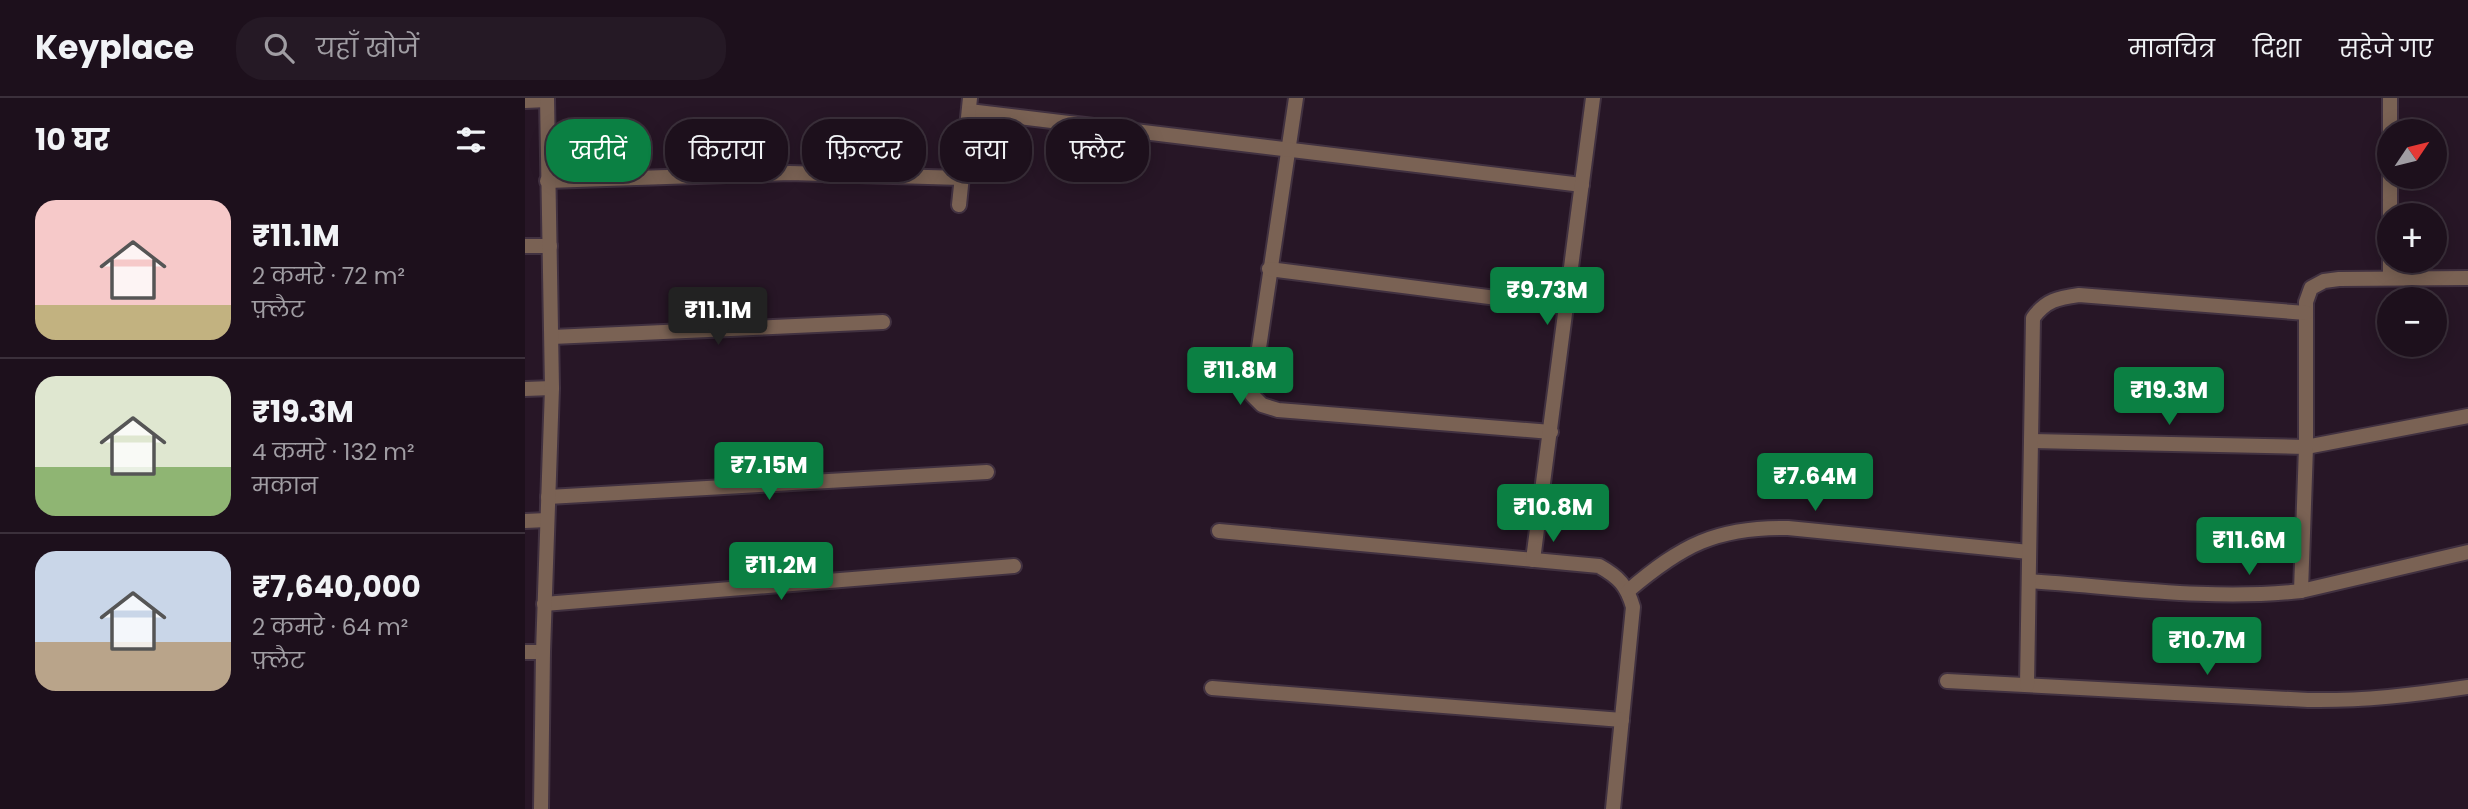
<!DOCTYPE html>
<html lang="hi">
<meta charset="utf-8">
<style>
:root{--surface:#1d101c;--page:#251925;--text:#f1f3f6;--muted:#a09da3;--line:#3b303b;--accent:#0b8043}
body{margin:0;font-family:Poppins,"Noto Sans Devanagari",sans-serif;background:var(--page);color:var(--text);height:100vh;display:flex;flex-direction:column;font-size:26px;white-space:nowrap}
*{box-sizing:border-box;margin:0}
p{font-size:23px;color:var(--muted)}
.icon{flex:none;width:38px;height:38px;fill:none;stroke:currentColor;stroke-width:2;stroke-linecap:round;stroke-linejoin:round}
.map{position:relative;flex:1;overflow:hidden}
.details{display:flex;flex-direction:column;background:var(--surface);width:525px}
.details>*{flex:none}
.guide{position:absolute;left:21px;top:21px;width:665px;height:63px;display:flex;gap:14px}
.needle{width:46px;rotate:55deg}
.controls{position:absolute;left:1852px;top:21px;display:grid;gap:14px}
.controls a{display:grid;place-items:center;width:70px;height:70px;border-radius:50%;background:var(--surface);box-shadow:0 4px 18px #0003,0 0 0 2px var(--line);font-size:35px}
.price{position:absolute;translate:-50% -60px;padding:0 16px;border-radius:7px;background:var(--accent);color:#fff;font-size:23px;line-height:46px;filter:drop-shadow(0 2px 4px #0008)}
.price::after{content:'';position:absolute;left:50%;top:42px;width:21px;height:16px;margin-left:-10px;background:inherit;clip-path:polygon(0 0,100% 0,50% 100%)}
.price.current{background:#222;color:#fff}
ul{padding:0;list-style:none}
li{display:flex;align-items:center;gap:21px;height:175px;padding:0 35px}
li+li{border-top:2px solid var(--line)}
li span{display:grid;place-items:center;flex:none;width:196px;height:140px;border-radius:21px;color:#555}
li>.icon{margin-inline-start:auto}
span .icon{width:84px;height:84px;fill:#fffc;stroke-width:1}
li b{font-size:30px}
h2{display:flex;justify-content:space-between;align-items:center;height:84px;padding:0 35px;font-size:30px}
.chip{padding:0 24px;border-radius:28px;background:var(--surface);box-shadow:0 4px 18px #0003,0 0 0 2px var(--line);font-size:24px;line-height:63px}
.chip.current{background:var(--accent);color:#fff}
header{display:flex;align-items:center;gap:42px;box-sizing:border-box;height:98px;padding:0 35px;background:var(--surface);border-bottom:2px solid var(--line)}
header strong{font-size:33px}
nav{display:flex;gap:38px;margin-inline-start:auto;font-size:24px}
.search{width:490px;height:63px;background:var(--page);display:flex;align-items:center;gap:18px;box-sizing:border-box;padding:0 24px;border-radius:28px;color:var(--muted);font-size:26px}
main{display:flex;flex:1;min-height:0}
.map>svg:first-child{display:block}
</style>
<header>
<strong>Keyplace</strong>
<div class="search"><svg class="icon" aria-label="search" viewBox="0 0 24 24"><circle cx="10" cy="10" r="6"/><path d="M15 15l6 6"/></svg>यहाँ खोजें</div>
<nav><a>मानचित्र</a><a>दिशा</a><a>सहेजे गए</a></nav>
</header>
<main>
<section class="details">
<h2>10 घर<svg class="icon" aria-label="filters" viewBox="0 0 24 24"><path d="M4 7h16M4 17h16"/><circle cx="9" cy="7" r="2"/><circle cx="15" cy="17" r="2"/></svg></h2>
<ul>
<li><span style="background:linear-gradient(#f6c9c9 75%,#c2b280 0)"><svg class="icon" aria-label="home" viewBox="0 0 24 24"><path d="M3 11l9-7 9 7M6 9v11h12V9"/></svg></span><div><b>₹11.1M</b><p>2 कमरे · 72 m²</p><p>फ़्लैट</p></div></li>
<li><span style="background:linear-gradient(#dfe7d0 65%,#8fb573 0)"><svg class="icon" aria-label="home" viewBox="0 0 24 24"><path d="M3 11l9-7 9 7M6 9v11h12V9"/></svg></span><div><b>₹19.3M</b><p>4 कमरे · 132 m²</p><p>मकान</p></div></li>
<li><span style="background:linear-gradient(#c9d6e8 65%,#b9a48a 0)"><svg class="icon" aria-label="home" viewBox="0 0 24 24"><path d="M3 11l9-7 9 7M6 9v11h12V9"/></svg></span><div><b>₹7,640,000</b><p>2 कमरे · 64 m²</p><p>फ़्लैट</p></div></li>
</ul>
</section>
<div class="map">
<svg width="1943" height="711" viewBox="0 0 1943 711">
<rect width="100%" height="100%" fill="#271626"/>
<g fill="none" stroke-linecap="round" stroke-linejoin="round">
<g stroke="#413140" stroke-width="18">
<g id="minor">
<path d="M771 0 727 297 737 307 753 312 1026 334"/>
<path d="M0 3 22 2"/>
<path d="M444 13 1057 87"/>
<path d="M1865 33V0"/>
<path d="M22 83 265 75 437 80"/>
<path d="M434 107 445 0"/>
<path d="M1865 117V79"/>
<path d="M0 148H25"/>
<path d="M744 171 1042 209"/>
<path d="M1865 180V163"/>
<path d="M27 239 358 224"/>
<path d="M0 291 27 290"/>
<path d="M1506 343 1781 349 1943 318"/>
<path d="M23 399 462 374"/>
<path d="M0 423 22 422"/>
<path d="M694 433 1074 468C1094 479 1102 488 1108 509L1088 711"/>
<path d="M1008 462 1068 0"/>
<path d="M1504 483C1594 489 1686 503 1776 493L1943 454"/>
<path d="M1103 493C1157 447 1191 429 1263 430L1504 454"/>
<path d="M1776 493 1781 349V204L1786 190 1799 183 1814 181 1943 180"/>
<path d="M19 506 489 468"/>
<path d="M0 554H18"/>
<path d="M1422 583 1783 602C1838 603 1889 597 1943 589"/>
<path d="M1502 587 1508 220C1521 202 1533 200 1554 197L1781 215"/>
<path d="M687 590 1097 622"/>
<path d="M16 711 18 554 27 290 22 0"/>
</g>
</g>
<use href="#minor" stroke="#7a6254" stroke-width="14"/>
</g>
</svg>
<div class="controls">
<a><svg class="needle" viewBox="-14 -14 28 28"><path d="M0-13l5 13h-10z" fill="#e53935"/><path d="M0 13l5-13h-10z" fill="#a09da3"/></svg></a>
<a>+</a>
<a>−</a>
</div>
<b class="price" style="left:1022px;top:229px">₹9.73M</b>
<b class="price current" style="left:193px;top:249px">₹11.1M</b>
<b class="price" style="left:715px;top:309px">₹11.8M</b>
<b class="price" style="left:1644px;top:329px">₹19.3M</b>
<b class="price" style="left:244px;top:404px">₹7.15M</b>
<b class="price" style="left:1290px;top:415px">₹7.64M</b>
<b class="price" style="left:1028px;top:446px">₹10.8M</b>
<b class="price" style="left:1724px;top:479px">₹11.6M</b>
<b class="price" style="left:256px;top:504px">₹11.2M</b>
<b class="price" style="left:1682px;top:579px">₹10.7M</b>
<div class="guide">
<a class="chip current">खरीदें</a>
<a class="chip">किराया</a>
<a class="chip">फ़िल्टर</a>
<a class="chip">नया</a>
<a class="chip">फ़्लैट</a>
</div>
</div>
</main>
